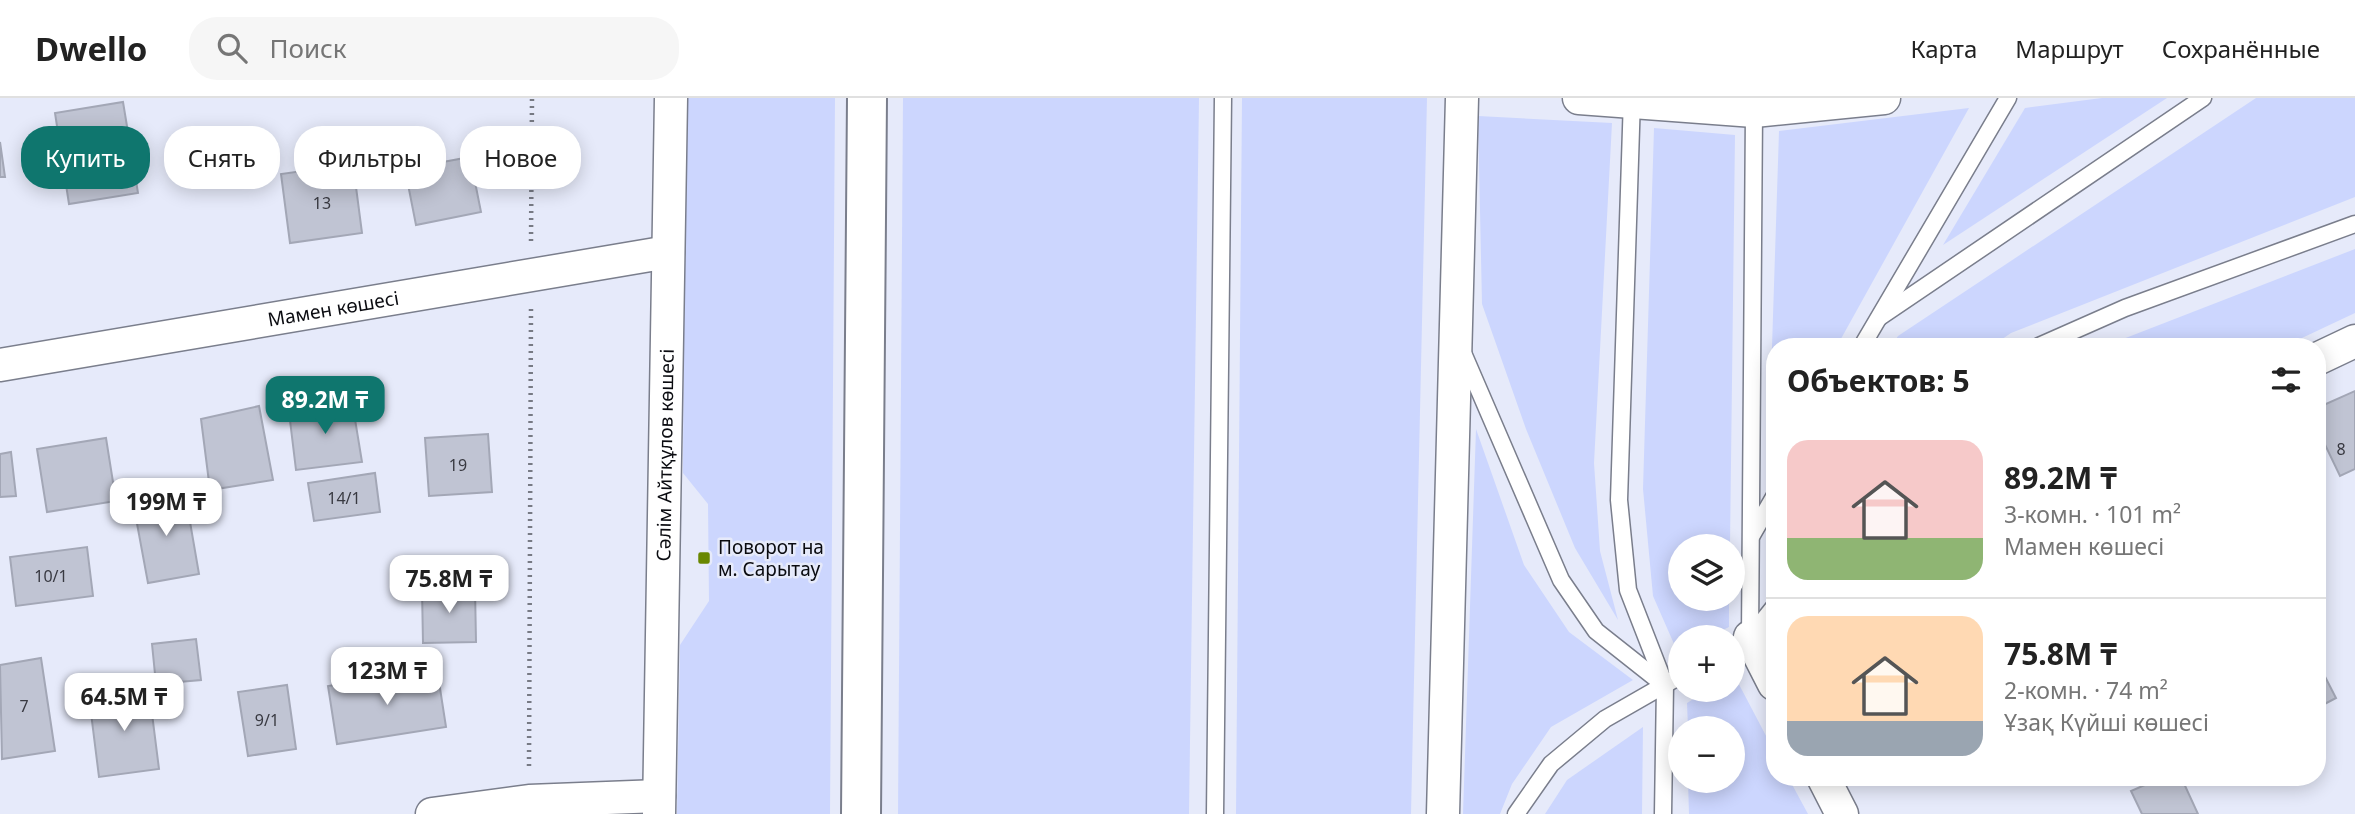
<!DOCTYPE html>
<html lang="ru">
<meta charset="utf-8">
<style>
:root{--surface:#fff;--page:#f6f6f6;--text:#222;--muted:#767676;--line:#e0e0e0;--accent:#0f766e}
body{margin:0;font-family:"Noto Sans",sans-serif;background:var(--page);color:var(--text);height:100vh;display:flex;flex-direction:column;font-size:26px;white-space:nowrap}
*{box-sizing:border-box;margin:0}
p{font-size:23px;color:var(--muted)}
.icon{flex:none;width:38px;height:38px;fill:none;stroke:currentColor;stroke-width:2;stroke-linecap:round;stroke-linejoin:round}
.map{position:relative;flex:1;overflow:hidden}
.sheet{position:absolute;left:1766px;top:240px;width:560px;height:448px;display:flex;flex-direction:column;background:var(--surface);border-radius:28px;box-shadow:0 4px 18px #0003}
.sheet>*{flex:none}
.hud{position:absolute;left:21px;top:28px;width:665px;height:63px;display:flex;gap:14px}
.fabs{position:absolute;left:1668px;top:436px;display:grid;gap:14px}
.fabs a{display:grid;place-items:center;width:77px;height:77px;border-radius:50%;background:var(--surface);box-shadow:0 4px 18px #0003;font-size:35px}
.price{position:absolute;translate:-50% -60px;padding:0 16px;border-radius:14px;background:#fff;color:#222;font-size:23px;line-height:46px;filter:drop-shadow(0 2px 4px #0008)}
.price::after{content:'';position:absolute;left:50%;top:42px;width:21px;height:16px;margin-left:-10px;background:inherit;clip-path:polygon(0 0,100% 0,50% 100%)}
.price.on{background:var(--accent);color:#fff}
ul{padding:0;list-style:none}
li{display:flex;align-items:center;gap:21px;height:175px;padding:0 21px}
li+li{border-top:2px solid var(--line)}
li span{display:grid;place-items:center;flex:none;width:196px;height:140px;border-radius:21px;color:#555}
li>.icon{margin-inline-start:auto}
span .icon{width:84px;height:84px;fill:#fffc;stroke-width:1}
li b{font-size:30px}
h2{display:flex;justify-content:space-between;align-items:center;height:84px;padding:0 21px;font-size:30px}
.chip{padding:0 24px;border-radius:28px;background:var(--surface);box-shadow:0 4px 18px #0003;font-size:24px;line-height:63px}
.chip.on{background:var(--accent);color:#fff}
header{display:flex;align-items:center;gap:42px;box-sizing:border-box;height:98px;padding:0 35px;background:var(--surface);border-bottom:2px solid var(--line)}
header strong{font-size:33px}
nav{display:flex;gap:38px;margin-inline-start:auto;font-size:24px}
.search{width:490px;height:63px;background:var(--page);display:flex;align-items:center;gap:18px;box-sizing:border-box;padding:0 24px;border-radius:28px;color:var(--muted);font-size:26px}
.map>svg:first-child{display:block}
</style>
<header>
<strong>Dwello</strong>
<div class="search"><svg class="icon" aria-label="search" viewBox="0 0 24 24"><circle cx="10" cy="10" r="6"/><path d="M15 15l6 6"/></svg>Поиск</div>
<nav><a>Карта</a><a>Маршрут</a><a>Сохранённые</a></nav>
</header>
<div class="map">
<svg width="2355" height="716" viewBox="0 0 2355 716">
<rect width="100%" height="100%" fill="#e6eafa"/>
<g fill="#ccd6fe">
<path d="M685 0H835L830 716H677L680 547 709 503 708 406 683 375Z"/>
<path d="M903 0H1199L1189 716H898Z"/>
<path d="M1242 0H1427L1411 716H1236Z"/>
<path d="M2102 0H2167L1943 147 2025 10Z"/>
<path d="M2256 0H2355V99L2011 235 1992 248H1892L1898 238Z"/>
<path d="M1969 10 1837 248H1774V360L1768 372 1779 33Z"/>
<path d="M1478 18 1612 25 1594 365 1600 453 1618 522 1575 450 1526 331 1482 206Z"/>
<path d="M1654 30 1735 37 1730 448H1680V500L1729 501V529L1709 539H1680V554L1678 555 1653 498 1643 391Z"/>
<path d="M2355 151V215L2285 248H2105Z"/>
<path d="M1476 331 1524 467 1569 534 1633 582 1551 629 1512 686 1500 716H1463Z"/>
<path d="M1774 439V484L1768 491 1767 451Z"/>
<path d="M1733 575 1774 653V679H1788L1808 716H1689L1688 683 1732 682V630H1688L1687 605 1708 592H1732Z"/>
<path d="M1643 629 1642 716H1545L1567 682Z"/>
</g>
<g fill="#c0c4d3" stroke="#a3a7b6" stroke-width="2">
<path d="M123 4 138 95 69 106 55 15Z"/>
<path d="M0 44 5 79H0Z"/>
<path d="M470 59 481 114 416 127 405 71Z"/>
<path d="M353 66 362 135 290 145 281 76Z"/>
<path d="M2355 293V371L2340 378 2317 330V310Z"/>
<path d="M352 303 362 364 296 372 289 314Z"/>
<path d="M259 308 273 382 210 392 201 321Z"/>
<path d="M488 336 492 394 429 398 425 340Z"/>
<path d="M106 340 116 403 47 414 37 351Z"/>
<path d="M11 354 16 398 0 399V356Z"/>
<path d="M375 375 380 414 314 423 308 385Z"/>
<path d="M185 395 199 476 148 485 133 404Z"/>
<path d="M87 449 93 498 16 508 10 459Z"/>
<path d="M475 490 476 544 423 545 422 491Z"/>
<path d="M196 541 201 582 156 586 152 546Z"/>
<path d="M41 560 55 653 2 661 0 567Z"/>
<path d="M2317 563 2336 600 2317 610Z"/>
<path d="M437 571 446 629 337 646 328 588Z"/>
<path d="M287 587 296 651 248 658 238 594Z"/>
<path d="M149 592 159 671 99 679 89 599Z"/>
<path d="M2163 679H2181L2198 716H2142L2131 693Z"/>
</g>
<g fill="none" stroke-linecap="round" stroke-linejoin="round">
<g stroke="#7a7e8c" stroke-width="19">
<g id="service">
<path d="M1632 0 1619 402 1628 492 1665 587 1663 716"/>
<path d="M1880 219 2203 0"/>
<path d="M1862 248 2008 0"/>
<path d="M2039 248 2125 210 2355 126"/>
<path d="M1463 255 1561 482 1596 533 1663 586"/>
<path d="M1752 437 1774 399"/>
<path d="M1750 539 1754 13"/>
<path d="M1732 549 1750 539 1774 509"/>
<path d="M1215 716 1223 0"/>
<path d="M1516 716 1551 666 1605 621 1680 578"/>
</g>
</g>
<g stroke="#7a7e8c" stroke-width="35">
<g id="minor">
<path d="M1579 0 1754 13 1884 0"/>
<path d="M2317 261 2355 243"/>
<path id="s1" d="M0 267 668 154"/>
<path d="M1774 527 1750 539 1774 586"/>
<path d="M1823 679 1842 716"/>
<path d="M432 716 529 703 659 698"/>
<path id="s2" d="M659 716 671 0"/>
<path d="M1443 716 1462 0"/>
</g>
</g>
<g stroke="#7a7e8c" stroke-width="42">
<path id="trunk" d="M861 716 867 0"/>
</g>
<g stroke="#777a84" stroke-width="4.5" stroke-dasharray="2 5" stroke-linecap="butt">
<path d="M531 143 532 0"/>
<path d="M529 668 531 211"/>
</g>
<use href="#service" stroke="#fff" stroke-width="16"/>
<use href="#minor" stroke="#fff" stroke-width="32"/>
<use href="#trunk" stroke="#fff" stroke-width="38"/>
</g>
<rect fill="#698700" stroke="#e6eafa" stroke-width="2.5" x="697" y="453" width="14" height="14" rx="3.5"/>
<g text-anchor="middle" stroke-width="5" stroke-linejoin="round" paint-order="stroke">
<g font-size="16" fill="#383941">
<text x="322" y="111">13</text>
<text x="2341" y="357">8</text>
<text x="458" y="373">19</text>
<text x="344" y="406">14/1</text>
<text x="51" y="484">10/1</text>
<text x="24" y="614">7</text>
<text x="267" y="628">9/1</text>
</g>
<g font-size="19" fill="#0a0b10" stroke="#e6eafa">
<text dy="7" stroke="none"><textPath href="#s1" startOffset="338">Мамен көшесі</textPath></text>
<text dy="7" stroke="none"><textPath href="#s2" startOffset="359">Сәлім Айтқұлов көшесі</textPath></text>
</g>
<g font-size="19" fill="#0a0b10" stroke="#e6eafa" text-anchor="start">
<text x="718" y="456">Поворот на<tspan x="718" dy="22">м. Сарытау</tspan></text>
</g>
</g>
</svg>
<div class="fabs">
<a><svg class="icon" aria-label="layers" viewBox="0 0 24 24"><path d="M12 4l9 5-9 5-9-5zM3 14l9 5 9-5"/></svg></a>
<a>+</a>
<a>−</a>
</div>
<b class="price on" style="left:325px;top:338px">89.2M ₸</b>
<b class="price" style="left:166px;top:440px">199M ₸</b>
<b class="price" style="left:449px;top:517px">75.8M ₸</b>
<b class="price" style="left:387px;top:609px">123M ₸</b>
<b class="price" style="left:124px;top:635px">64.5M ₸</b>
<div class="hud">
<a class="chip on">Купить</a>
<a class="chip">Снять</a>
<a class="chip">Фильтры</a>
<a class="chip">Новое</a>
</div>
<section class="sheet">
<h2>Объектов: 5<svg class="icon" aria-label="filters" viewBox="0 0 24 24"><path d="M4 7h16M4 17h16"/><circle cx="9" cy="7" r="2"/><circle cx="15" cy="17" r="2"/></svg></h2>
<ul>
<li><span style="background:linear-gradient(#f6c9c9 70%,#8fb573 0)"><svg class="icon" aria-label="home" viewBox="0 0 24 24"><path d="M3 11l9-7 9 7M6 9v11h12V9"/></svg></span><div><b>89.2M ₸</b><p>3-комн. · 101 m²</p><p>Мамен көшесі</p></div></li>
<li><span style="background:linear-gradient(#ffd9b3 75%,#9aa5b1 0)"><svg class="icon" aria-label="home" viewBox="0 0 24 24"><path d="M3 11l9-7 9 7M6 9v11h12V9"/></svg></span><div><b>75.8M ₸</b><p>2-комн. · 74 m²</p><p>Ұзақ Күйші көшесі</p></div></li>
</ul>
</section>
</div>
